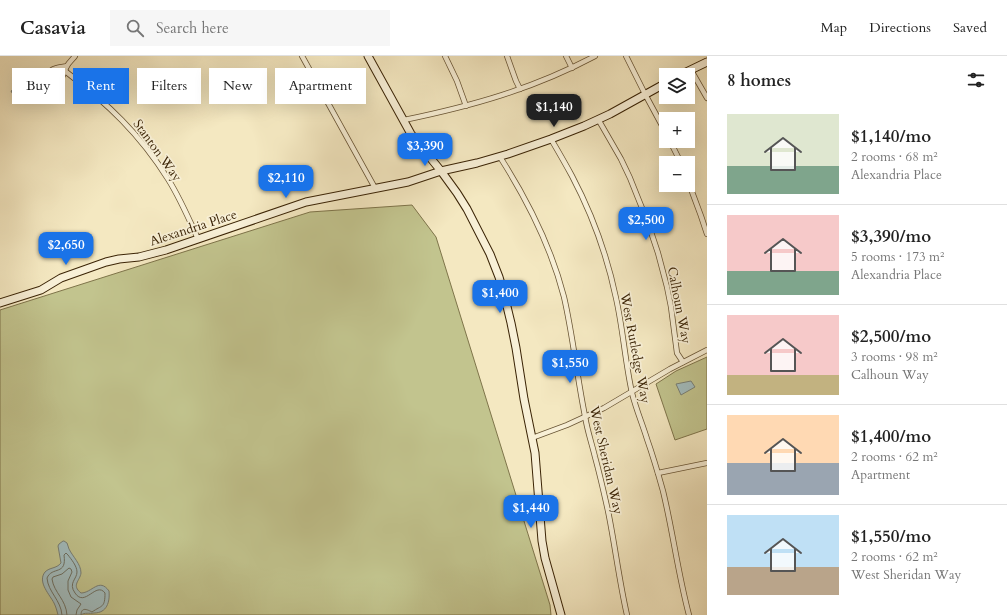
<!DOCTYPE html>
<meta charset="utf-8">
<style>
:root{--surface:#fff;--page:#f6f6f6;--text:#222;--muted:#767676;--line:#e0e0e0;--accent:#1a73e8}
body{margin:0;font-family:Cardo,serif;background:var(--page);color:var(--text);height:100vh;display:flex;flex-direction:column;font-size:15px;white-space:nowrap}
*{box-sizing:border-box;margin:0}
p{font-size:13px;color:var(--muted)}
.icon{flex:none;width:22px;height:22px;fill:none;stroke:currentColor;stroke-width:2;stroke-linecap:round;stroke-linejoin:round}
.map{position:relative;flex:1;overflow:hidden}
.details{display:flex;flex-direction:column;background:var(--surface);width:300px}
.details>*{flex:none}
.top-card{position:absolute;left:12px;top:12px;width:380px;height:36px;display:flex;gap:8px}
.buttons{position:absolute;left:659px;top:12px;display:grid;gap:8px}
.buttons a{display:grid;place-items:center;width:36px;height:36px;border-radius:0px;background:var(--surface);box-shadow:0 4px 16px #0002;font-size:20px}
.price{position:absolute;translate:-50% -34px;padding:0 9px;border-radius:8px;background:var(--accent);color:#fff;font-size:13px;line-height:26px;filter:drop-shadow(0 1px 2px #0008)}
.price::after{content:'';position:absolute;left:50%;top:24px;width:12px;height:9px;margin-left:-6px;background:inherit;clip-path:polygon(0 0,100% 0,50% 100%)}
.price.current{background:#222;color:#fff}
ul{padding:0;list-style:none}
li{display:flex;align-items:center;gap:12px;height:100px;padding:0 20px}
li+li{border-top:1px solid var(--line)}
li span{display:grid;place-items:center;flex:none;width:112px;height:80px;border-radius:0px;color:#555}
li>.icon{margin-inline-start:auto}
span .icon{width:48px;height:48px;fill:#fffc;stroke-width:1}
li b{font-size:17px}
h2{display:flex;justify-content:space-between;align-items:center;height:48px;padding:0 20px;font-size:17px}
.chip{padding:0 14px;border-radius:0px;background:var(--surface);box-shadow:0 4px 16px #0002;font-size:14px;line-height:36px}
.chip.current{background:var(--accent);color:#fff}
header{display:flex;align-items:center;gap:24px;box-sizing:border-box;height:56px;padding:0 20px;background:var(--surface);border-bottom:1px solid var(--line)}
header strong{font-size:19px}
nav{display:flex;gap:22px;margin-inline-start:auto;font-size:14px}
.search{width:280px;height:36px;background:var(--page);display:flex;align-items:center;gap:10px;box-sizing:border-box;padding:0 14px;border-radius:0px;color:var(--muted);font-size:15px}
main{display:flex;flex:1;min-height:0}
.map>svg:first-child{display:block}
</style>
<header>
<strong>Casavia</strong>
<div class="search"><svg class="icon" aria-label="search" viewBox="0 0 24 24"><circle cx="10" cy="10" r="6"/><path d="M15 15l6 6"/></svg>Search here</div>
<nav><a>Map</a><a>Directions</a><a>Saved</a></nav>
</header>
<main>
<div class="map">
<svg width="707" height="559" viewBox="0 0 707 559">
<rect width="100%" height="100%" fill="#f4e8c1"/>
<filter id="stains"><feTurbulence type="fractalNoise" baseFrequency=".005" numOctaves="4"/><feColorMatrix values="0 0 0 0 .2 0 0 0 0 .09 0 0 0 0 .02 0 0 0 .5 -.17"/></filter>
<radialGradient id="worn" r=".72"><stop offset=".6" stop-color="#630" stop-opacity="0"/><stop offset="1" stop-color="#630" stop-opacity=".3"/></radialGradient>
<g fill="#c2c48e" stroke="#7e744a">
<path d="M412 149 436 181 550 549 551 559H0V254L310 156Z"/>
<path d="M707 301V373L675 384 656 328 676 315Z"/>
</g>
<g fill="#a2bdbf" stroke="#787f75">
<path d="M26 27 33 39 18 47 11 35Z"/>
<path d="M691 325 695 331 681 339 676 328Z"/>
<path d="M63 485H64L67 487C68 489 68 491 69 493 73 501 81 508 81 517 80 525 71 529 81 537 92 537 99 521 109 535 110 546 107 557 94 557 89 558 85 556 81 559H58C57 555 56 551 54 547 50 539 37 526 45 516 50 511 56 513 61 507L58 490 59 488Z"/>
</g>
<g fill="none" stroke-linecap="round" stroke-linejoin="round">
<g stroke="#6e7062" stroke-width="1">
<path d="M62 559C61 544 48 536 47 522 52 510 67 520 64 499L66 497 68 499C71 503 77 510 77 516 77 523 68 527 75 537 85 552 96 525 105 537 105 552 102 549 92 556 88 554 81 550 81 559"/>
<path d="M67 559C66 543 54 537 52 523L53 521 62 518 69 512 71 513 72 516 68 525V534L71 541 81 548 77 554 76 559"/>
</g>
<g stroke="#685434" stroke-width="6">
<g id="street">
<path d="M302 0 375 132"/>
<path d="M445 0 457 25 466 50"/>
<path d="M507 0 516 25 520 33"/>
<path d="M566 0 572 12"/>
<path d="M626 0 645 38 666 77"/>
<path d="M67 10C59 12 49 11 48 21 59 39 63 17 67 10 69 6 73 3 75 0"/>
<path d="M691 14 707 42"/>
<path d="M65 15C107 47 140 78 168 123 180 142 189 163 198 183"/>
<path d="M598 63 621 103 630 122 648 167 658 197 667 231 671 251 677 297 683 306"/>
<path d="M404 64C472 50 533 33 595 0"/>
<path d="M551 83C558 95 565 107 572 120 592 158 607 199 616 242 623 273 625 305 632 337 636 353 642 367 647 383 653 400 658 417 663 435 673 476 678 518 689 559"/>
<path d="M670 85 681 107"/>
<path d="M500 101C528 145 551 190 564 241 573 280 577 321 585 360 587 374 592 388 595 401 600 419 604 437 608 455 615 489 619 524 627 559"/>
<path d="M688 125 701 160 707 178"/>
<path d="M532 382 567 369 604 352 670 313 707 294"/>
<path d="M658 417 707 407"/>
</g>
</g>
<g stroke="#3a2305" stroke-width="9">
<g id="secondary">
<path d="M368 0 411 78 441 115 457 137 467 153 490 198 499 221 504 238 511 267 516 292 524 343 535 397 542 485 545 502 561 559"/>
<path d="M680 19 707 6"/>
<path d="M0 247 41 234 61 222 106 206 119 203 139 201 166 194 306 146 408 126 441 115 477 107 508 98 551 83 584 70 610 58 666 27"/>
</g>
</g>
<use href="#street" stroke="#f8f0d7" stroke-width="4.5"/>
<use href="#secondary" stroke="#f8f0d7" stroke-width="7"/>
</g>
<g text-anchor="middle" stroke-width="3.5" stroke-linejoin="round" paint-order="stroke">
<g font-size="13" fill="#3a2305" stroke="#f8f0d7">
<text transform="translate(158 94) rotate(54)" y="5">Stanton Way</text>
<text transform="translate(193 171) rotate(-18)" y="5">Alexandria Place</text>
<text transform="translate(680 249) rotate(79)" y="5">Calhoun Way</text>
<text transform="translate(636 292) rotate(79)" y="5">West Rutledge Way</text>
<text transform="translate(607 404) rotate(77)" y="5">West Sheridan Way</text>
</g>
</g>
<rect width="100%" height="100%" filter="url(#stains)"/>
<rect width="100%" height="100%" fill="url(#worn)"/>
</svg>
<div class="buttons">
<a><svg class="icon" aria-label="layers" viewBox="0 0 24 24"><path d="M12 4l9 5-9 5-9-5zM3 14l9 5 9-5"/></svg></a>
<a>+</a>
<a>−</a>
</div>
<b class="price current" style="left:554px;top:72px">$1,140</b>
<b class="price" style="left:425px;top:111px">$3,390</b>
<b class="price" style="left:286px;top:143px">$2,110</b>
<b class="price" style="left:646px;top:185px">$2,500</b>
<b class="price" style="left:66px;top:210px">$2,650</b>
<b class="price" style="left:500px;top:258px">$1,400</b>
<b class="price" style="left:570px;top:328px">$1,550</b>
<b class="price" style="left:531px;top:473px">$1,440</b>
<div class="top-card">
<a class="chip">Buy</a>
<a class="chip current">Rent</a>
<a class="chip">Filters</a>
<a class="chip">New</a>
<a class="chip">Apartment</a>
</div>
</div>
<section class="details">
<h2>8 homes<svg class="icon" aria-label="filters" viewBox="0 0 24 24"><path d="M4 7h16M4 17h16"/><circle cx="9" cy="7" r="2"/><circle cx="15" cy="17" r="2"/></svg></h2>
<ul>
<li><span style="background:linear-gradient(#dfe7d0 65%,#7fa58c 0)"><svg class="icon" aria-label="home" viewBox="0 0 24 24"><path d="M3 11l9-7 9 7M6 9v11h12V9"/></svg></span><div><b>$1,140/mo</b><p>2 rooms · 68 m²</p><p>Alexandria Place</p></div></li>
<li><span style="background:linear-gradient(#f6c9c9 70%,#7fa58c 0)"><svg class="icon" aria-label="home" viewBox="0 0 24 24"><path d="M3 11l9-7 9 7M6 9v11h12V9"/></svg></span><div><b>$3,390/mo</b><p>5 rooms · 173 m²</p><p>Alexandria Place</p></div></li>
<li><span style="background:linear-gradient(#f6c9c9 75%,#c2b280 0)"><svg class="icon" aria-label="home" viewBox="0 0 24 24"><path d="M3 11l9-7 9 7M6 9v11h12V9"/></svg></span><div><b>$2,500/mo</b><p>3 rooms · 98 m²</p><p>Calhoun Way</p></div></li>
<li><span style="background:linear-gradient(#ffd9b3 60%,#9aa5b1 0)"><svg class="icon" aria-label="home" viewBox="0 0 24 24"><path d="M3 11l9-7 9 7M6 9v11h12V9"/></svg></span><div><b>$1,400/mo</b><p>2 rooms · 62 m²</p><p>Apartment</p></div></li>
<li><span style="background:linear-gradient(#bfe0f5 65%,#b9a48a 0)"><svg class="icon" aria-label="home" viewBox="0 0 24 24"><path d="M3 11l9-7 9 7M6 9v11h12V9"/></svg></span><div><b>$1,550/mo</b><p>2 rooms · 62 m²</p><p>West Sheridan Way</p></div></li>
</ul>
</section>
</main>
